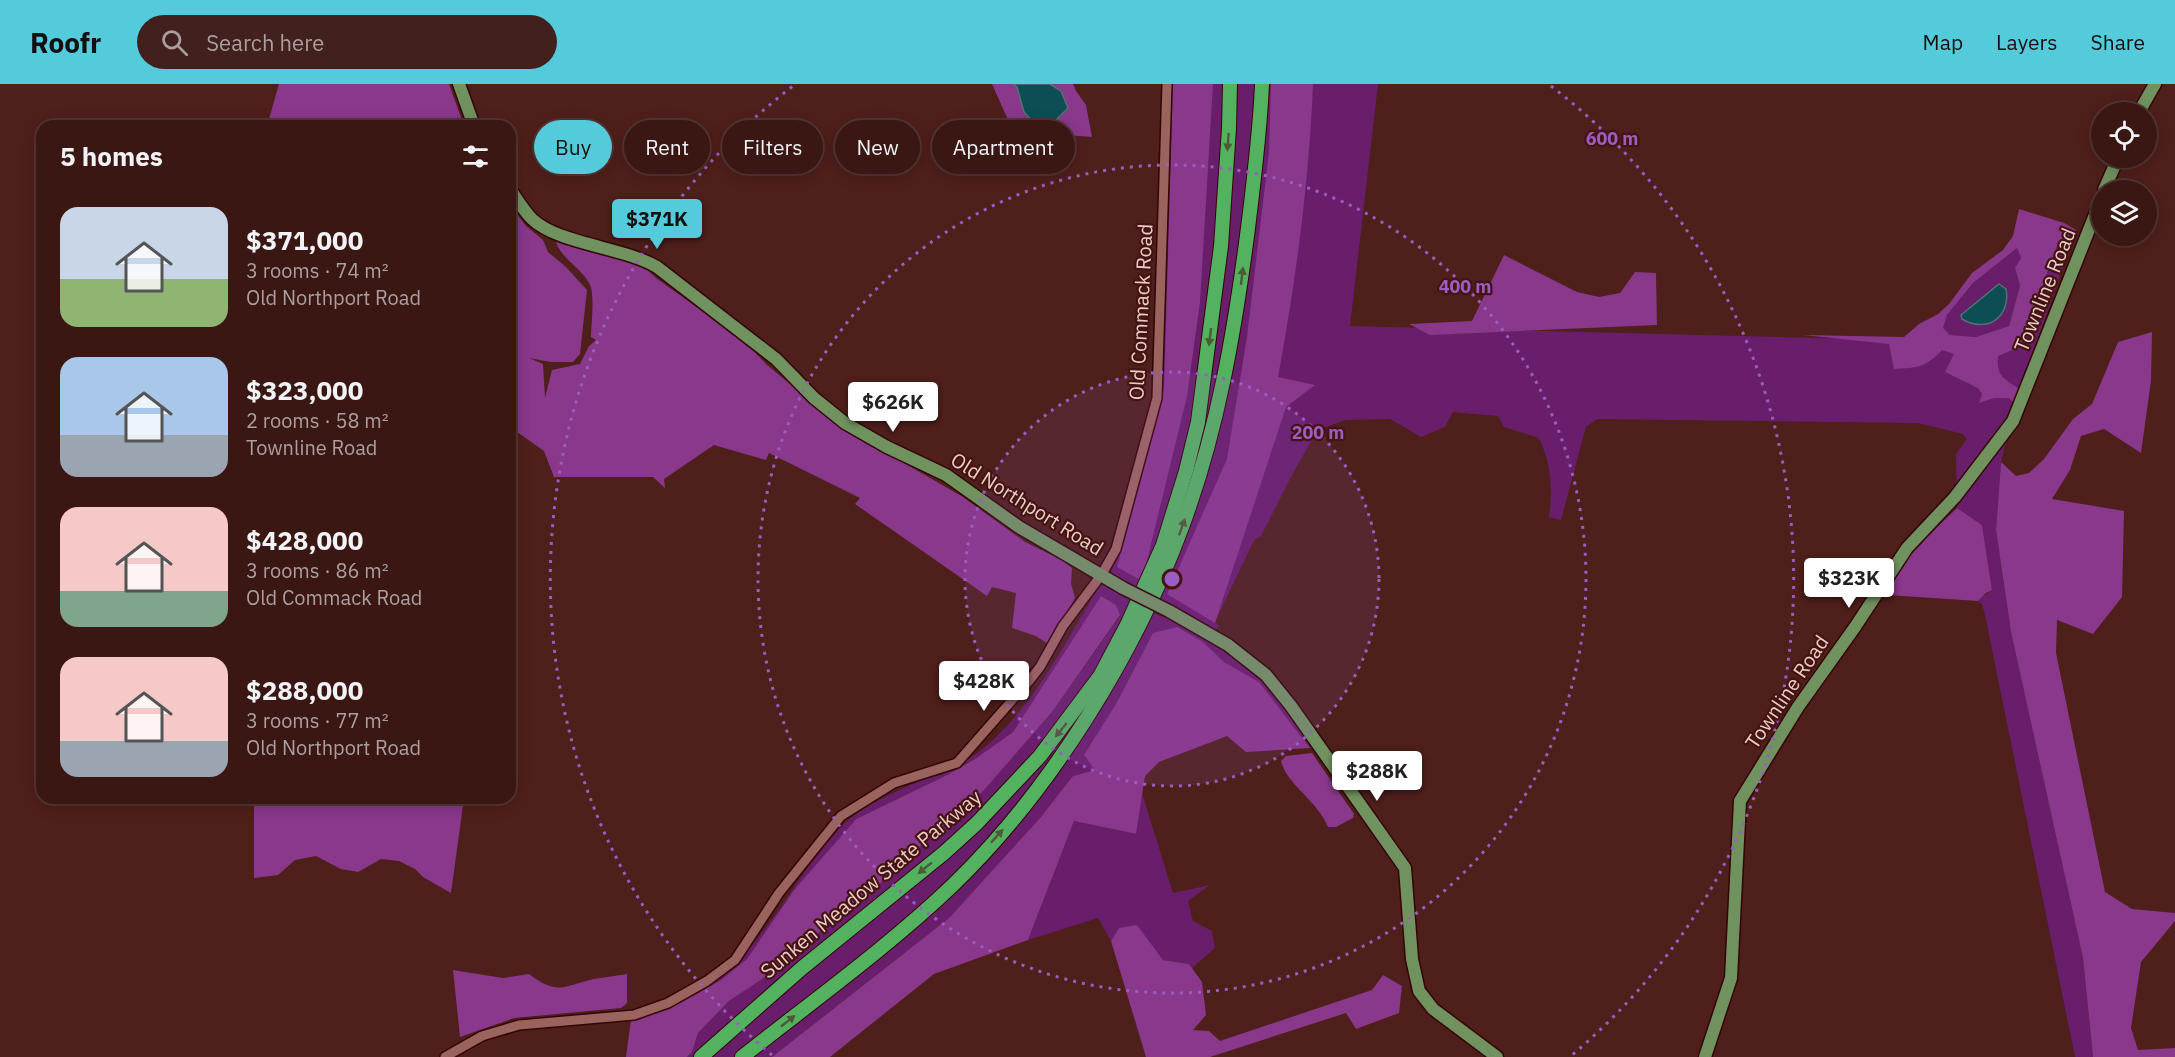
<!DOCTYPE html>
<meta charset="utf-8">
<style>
:root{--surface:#3b1714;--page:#42201d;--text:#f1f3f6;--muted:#ac9fa0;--line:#543634;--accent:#53cbda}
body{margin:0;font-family:"IBM Plex Sans",sans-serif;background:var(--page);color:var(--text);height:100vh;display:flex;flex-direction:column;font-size:22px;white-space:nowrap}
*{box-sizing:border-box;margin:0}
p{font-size:20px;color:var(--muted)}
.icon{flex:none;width:33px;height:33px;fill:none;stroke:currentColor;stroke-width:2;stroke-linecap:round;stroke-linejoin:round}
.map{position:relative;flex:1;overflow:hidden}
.sheet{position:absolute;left:36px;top:36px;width:480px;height:684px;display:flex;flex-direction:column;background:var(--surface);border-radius:18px;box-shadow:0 3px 15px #0003,0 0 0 2px var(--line)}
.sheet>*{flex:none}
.guide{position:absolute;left:534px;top:36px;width:570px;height:54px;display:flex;gap:12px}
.controls{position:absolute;left:2091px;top:18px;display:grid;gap:12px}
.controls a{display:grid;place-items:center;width:66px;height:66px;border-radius:50%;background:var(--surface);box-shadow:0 3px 15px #0003,0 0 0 2px var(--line);font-size:30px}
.price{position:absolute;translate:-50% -51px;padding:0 14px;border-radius:6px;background:#fff;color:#222;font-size:20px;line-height:39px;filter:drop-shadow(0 2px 3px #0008)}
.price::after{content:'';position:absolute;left:50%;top:36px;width:18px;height:14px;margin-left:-9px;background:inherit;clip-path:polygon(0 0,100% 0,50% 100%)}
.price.selected{background:var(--accent);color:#111}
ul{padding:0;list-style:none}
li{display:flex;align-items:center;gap:18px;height:150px;padding:0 24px}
li span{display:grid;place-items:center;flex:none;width:168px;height:120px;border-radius:18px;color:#555}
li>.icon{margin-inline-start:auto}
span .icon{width:72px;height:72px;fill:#fffc;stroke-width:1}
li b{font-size:26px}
h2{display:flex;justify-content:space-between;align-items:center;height:72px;padding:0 24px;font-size:26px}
.tag{padding:0 21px;border-radius:27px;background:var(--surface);box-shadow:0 3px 15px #0003,0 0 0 2px var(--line);font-size:21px;line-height:54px}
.tag.selected{background:var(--accent);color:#111}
header{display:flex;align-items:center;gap:36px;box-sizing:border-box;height:84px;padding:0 30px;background:var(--accent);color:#111}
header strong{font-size:28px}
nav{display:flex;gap:33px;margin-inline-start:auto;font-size:21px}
.search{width:420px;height:54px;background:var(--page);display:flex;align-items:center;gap:15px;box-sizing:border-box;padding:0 21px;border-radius:33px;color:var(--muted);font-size:22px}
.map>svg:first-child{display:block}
</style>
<header>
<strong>Roofr</strong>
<div class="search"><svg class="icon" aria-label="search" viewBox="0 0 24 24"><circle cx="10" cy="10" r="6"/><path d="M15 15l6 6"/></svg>Search here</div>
<nav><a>Map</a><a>Layers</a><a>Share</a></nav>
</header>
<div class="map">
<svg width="2175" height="973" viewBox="0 0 2175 973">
<rect width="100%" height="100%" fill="#4f1f1b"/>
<g fill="#691e6b">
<path d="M1170 0H1226L1223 96 1195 334 1171 427 1141 505 1111 489 1133 420 1163 304Z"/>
<path d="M1236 0H1258L1236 207 1202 368H1196L1214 276 1222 206Z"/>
<path d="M1268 0H1378L1350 242 2019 259 2024 251 2057 162 2076 146 2015 320 2001 378 1996 446 2011 548 2083 874 2093 973H2075L1985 531 1982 520 1978 517 1992 506 1982 441 1957 424 1956 370 1967 355 1963 350 1918 339 1597 335 1586 343 1561 436 1549 433C1553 404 1551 380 1539 354L1504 343 1498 332 1453 328 1445 343 1421 353 1390 335 1345 336 1318 346 1294 387 1261 452 1254 456 1215 538 1219 542 1216 545 1204 542 1172 524 1173 521 1158 514 1200 406Z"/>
<path d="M2017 164 2021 174 2015 184 2020 202 2009 242 1976 253 1950 251 1942 244 1947 231 1973 199Z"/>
<path d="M1104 500 1135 519 1118 551 1078 615 1039 667 983 728 696 973H687L692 968 698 949 729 917 789 877 834 834 863 816 911 770 984 705 1052 628 1120 532 1116 521 1101 512 1013 648 975 675 947 691 856 735 794 806 747 875 721 896 680 919C702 904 728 890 745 870 781 828 806 779 844 740 864 720 909 701 936 690 946 685 959 681 969 675 1029 634 1062 563 1099 503Z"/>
<path d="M1154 529 1164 534 1165 531 1208 554 1275 607 1313 663 1310 664 1259 598 1224 578 1203 558 1153 549 1116 620 1096 686 1073 692 1040 734 949 834 772 973H749L1008 749 1139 553 1142 554Z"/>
<path d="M1065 650 1070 653C1042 692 1013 732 979 767 906 843 819 907 736 973H710Z"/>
<path d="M1142 709 1173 809 1210 801 1188 817 1193 837 1212 847 1215 864 1192 884 1189 880 1163 876 1119 844 1111 857 1098 834 1028 856 1074 737 1135 750Z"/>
</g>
<g fill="#89388b" fill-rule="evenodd">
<path d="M279 0H449L464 42H267Z"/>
<path d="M992 0H1013L1017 3 1024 28 1055 45 1061 7 1050 0H1073L1076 7 1086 21 1092 53 1050 50 1009 38Z"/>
<path d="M1173 0H1213L1200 218 1187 312 1142 497 1117 483 1164 305Z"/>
<path d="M1271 0H1313C1309 99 1296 196 1278 293L1315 301 1286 323 1215 539 1167 510 1227 375 1247 253 1269 68Z"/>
<path d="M510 121 526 142 543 156 548 168 566 183 587 206 580 270 573 278H551L529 274 543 280 545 314 552 286 580 280 589 262 596 256 591 253C591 241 595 212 590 201 582 184 562 176 556 158L638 177 656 194 744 257 767 281 845 345 963 413 1025 458 1062 476 1072 484 1071 500 1075 514 1048 560 1036 552 1012 544 1016 509 992 503 987 512 855 420 860 414 769 369 766 376 714 361 664 395 665 404 653 393H554L544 367 510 343Z"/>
<path d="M2019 125 2064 139 2076 146 2057 162 2020 263 1998 272C1996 293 2004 294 2019 305L2015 320 2009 314H1994L1979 319 1982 310 1978 304 1945 288 1954 270 1942 266C1926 283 1918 284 1894 285L1889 260 1803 251 1904 253 1919 240 1938 230 1949 220 1972 189 2003 166 2013 152ZM2017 164 2021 174 2015 184 2020 202 2009 242 1976 253 1950 251 1943 244 1947 231 1973 199Z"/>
<path d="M1504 171 1577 208 1599 213 1620 209 1635 188 1656 189 1657 241 1430 251 1409 240 1472 237Z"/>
<path d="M2152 248 2151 297 2141 369 2104 345 2081 352 2070 386 2052 415 2124 427 2122 513 2093 550 2057 536 2056 569 2105 808 2132 825 2175 829V837L2141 878 2131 944 2138 966 2175 964V973H2093L2083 874 2011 548 1996 446 2001 378 2016 392 2029 389 2044 375 2073 335 2092 320 2118 258Z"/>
<path d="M1957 424 1982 441 1992 506 1986 509 1978 517 1887 511C1892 480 1935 446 1957 424Z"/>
<path d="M1101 512 1116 521 1120 531 1052 628 984 706 911 770 863 816 834 834 789 877 729 917 698 949 692 968 687 973H626L631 936 680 919 721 896 747 875 794 806 856 735 947 691 975 675 1013 648Z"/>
<path d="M1177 543 1203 558 1224 578 1259 598 1310 664 1246 668 1227 652 1159 678 1145 692 1136 750 1074 737 1028 856 934 890 830 973H772L949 834 1040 734 1073 692 1095 686 1084 671 1116 620 1153 549Z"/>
<path d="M1312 669 1354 730 1353 734 1336 743H1328C1317 716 1287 701 1281 677L1286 672Z"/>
<path d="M254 714H464L451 809 423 793 415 785 399 777 381 775 358 788 341 785 316 772 295 776 278 791 254 794Z"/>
<path d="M1137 841 1163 876 1189 880 1202 898 1206 931 1193 946 1209 947 1220 957 1372 906 1383 891 1402 902 1399 929 1356 945 1346 929 1210 973H1146L1111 857 1119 844Z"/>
<path d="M453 886 503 894 529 890C558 912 563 902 594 895 605 893 616 892 627 890V919L621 924 514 934 460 953Z"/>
</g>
<g fill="#0d4d54" stroke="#507377" stroke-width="1.5">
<path d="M1013 0H1050L1061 7 1068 24 1057 35 1055 46H1041L1024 28 1017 3Z"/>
<path d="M1999 200 2006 205C2011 233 1987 250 1962 235L1961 231Z"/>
</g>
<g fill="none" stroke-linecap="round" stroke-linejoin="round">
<g stroke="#330505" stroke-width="12">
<path id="minor" d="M445 973 482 952 519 941 634 931 668 919 707 897 735 876 779 809 841 732 894 699 957 679 1029 597 1040 583 1063 542 1102 490 1116 465 1157 314 1167 0"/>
</g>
<g stroke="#330505" stroke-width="15">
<g id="major">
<path d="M459 0 474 42"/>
<path d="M2139 28 2155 0"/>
<path d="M510 105C517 115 524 127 532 135 558 160 623 163 657 183L776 275 814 314 845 339 887 363 946 391 1019 443 1123 504"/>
<path d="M2104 106 2118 74"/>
<path d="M1169 527 1228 561 1266 591 1291 622 1405 784 1412 875 1419 907 1433 925 1497 973"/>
<path d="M1705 973 1731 894 1740 717 1798 623 1855 543 1907 464 1955 413 2013 337 2102 113"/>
</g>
</g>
<g stroke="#330505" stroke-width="16">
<g id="highway">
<path d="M701 973 802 884 944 769 977 739 1040 672 1100 592 1127 541 1163 461 1186 387 1198 338 1221 162 1229 44 1230 0"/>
<path d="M742 973C813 917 888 863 953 801 1051 706 1135 570 1182 443 1218 346 1235 245 1248 144 1254 96 1260 48 1262 0"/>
</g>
</g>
<use href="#minor" stroke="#9b635d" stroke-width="9"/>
<use href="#major" stroke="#70925f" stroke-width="12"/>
<use href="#highway" stroke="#53b260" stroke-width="14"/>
<g stroke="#330505" stroke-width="15" stroke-linecap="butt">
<path id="major-bridge" d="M1123 504 1169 527"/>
</g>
<use href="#major-bridge" stroke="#70925f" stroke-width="12"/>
</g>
<defs><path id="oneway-solid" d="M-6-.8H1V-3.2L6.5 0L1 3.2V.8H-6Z" transform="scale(1.5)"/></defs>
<g fill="#4b5b35">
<use href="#oneway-solid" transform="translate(1228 58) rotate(94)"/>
<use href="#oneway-solid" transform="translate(1242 192) rotate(-83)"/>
<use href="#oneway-solid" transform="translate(1210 253) rotate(97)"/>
<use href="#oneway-solid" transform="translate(1182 443) rotate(-70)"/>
<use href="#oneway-solid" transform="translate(1061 646) rotate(129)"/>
<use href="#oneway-solid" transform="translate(997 752) rotate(-48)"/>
<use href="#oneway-solid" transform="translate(925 784) rotate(141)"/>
<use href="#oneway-solid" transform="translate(788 937) rotate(-38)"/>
</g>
<circle cx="1172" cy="495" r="207" fill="#9d5cc2" fill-opacity=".12"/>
<g fill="none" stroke="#9d5cc2" stroke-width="3" stroke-dasharray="3 6">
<circle cx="1172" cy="495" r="207"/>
<circle cx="1172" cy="495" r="414"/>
<path d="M772 971A622 622 0 0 1 793 2M1551 2A622 622 0 0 1 1572 971"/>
</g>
<g text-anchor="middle" stroke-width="4.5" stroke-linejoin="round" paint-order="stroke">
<g font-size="20" fill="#edccc8" stroke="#441412">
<text transform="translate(2045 206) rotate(-68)" y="7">Townline Road</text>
<text transform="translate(1141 228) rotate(-87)" y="7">Old Commack Road</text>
<text transform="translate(1027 420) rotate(32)" y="7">Old Northport Road</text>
<text transform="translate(1787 608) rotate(-56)" y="7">Townline Road</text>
<text transform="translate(871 800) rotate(-40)" y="7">Sunken Meadow State Parkway</text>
</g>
</g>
<circle cx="1172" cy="495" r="9" fill="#9d5cc2" stroke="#441412" stroke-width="3"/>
<g font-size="18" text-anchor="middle" font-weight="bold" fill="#9d5cc2" stroke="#441412" stroke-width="4.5" stroke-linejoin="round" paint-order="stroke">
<text x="1612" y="61">600 m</text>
<text x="1465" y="209">400 m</text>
<text x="1318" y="355">200 m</text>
</g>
</svg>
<div class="controls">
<a><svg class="icon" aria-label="locate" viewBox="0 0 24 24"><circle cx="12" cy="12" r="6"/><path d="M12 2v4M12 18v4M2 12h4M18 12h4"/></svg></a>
<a><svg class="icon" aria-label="layers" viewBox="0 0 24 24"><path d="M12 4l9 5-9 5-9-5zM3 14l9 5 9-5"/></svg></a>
</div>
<b class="price selected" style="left:657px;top:166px">$371K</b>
<b class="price" style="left:893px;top:349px">$626K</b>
<b class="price" style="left:1849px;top:525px">$323K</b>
<b class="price" style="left:984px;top:628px">$428K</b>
<b class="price" style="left:1377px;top:718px">$288K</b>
<div class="guide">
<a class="tag selected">Buy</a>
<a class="tag">Rent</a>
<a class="tag">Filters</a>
<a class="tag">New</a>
<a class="tag">Apartment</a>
</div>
<section class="sheet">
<h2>5 homes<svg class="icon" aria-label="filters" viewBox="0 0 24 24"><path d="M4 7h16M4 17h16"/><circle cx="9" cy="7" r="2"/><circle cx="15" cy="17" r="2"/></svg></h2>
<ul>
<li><span style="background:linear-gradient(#c9d6e8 60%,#8fb573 0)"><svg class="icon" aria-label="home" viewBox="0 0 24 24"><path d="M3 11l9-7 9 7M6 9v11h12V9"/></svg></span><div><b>$371,000</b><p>3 rooms · 74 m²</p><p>Old Northport Road</p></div></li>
<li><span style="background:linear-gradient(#a9c7e8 65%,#9aa5b1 0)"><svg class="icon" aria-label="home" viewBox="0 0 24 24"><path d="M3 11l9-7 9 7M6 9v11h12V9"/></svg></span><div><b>$323,000</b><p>2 rooms · 58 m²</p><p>Townline Road</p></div></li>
<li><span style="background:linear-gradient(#f6c9c9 70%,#7fa58c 0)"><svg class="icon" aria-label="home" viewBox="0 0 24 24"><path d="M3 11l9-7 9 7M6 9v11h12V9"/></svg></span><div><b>$428,000</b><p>3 rooms · 86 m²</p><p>Old Commack Road</p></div></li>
<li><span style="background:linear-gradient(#f6c9c9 70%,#9aa5b1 0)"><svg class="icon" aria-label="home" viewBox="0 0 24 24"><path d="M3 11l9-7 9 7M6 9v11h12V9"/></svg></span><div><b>$288,000</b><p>3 rooms · 77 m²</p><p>Old Northport Road</p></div></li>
</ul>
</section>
</div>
